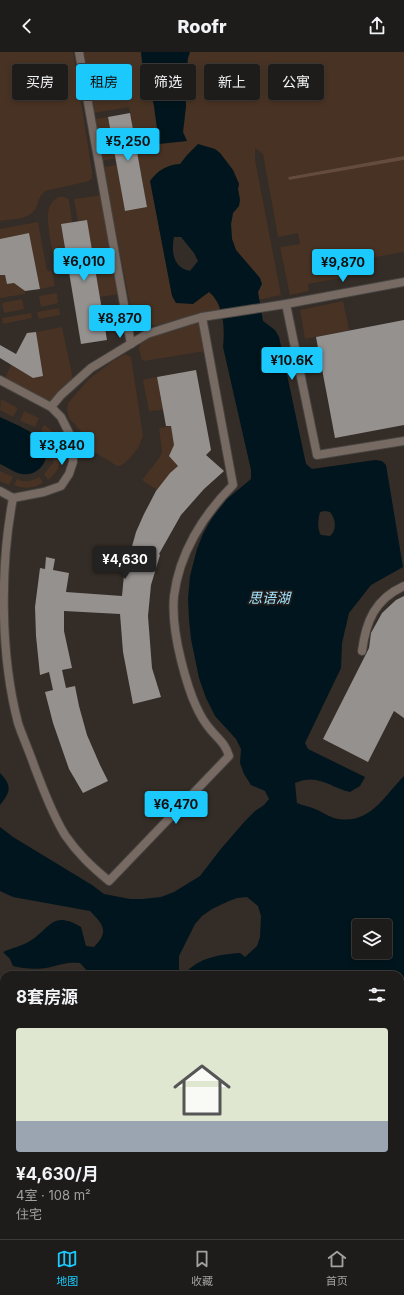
<!DOCTYPE html>
<html lang="zh">
<meta charset="utf-8">
<style>
:root{--surface:#1e1c1a;--page:#262523;--text:#f1f3f6;--muted:#a1a1a2;--line:#3c3a39;--accent:#1cc9fc}
body{margin:0;font-family:Inter,"Noto Sans SC",sans-serif;background:var(--page);color:var(--text);height:100vh;display:flex;flex-direction:column;font-size:15px;white-space:nowrap}
*{box-sizing:border-box;margin:0}
p{font-size:13px;color:var(--muted)}
.icon{flex:none;width:22px;height:22px;fill:none;stroke:currentColor;stroke-width:2;stroke-linecap:round;stroke-linejoin:round}
.map{position:relative;flex:1;overflow:hidden}
.side{position:absolute;left:0px;top:919px;width:404px;height:268px;display:flex;flex-direction:column;background:var(--surface);border-radius:12px 12px 0 0;box-shadow:0 2px 6px #0003,0 0 0 1px var(--line)}
.side>*{flex:none}
.top-card{position:absolute;left:12px;top:12px;width:380px;height:36px;display:flex;gap:8px}
.fabs{position:absolute;left:352px;top:867px;display:grid;gap:8px}
.fabs a{display:grid;place-items:center;width:40px;height:40px;border-radius:4px;background:var(--surface);box-shadow:0 2px 6px #0003,0 0 0 1px var(--line);font-size:20px}
.price{position:absolute;translate:-50% -34px;padding:0 9px;border-radius:4px;background:var(--accent);color:#111;font-size:13px;line-height:26px;filter:drop-shadow(0 1px 2px #0008)}
.price::after{content:'';position:absolute;left:50%;top:24px;width:12px;height:9px;margin-left:-6px;background:inherit;clip-path:polygon(0 0,100% 0,50% 100%)}
.price.selected{background:#222;color:#fff}
ul{padding:0;list-style:none}
li{display:grid;align-content:center;gap:8px;height:212px;padding:0 16px}
li span{display:grid;place-items:center;height:124px;border-radius:4px;color:#555}
li>.icon{margin-inline-start:auto}
span .icon{width:72px;height:72px;fill:#fffc;stroke-width:1}
li b{font-size:17px}
h2{display:flex;justify-content:space-between;align-items:center;height:48px;padding:0 16px;font-size:17px}
.tag{padding:0 14px;border-radius:4px;background:var(--surface);box-shadow:0 2px 6px #0003,0 0 0 1px var(--line);font-size:14px;line-height:36px}
.tag.selected{background:var(--accent);color:#111}
header{display:flex;justify-content:space-between;align-items:center;height:52px;padding:0 16px;background:var(--surface);font-size:18px;font-weight:800}
.dock{display:flex;justify-content:space-around;align-items:center;height:56px;border-top:1px solid var(--line);background:var(--surface);font-size:11px;color:var(--muted)}
.dock a{display:grid;justify-items:center;gap:2px}
.dock .selected{color:var(--accent)}
.map>svg:first-child{display:block}
</style>
<header><svg class="icon" aria-label="back" viewBox="0 0 24 24"><path d="M15 5l-7 7 7 7"/></svg>Roofr<svg class="icon" aria-label="share" viewBox="0 0 24 24"><path d="M12 15V3M7 8l5-5 5 5M5 13v7h14v-7"/></svg></header>
<div class="map">
<svg width="404" height="1187" viewBox="0 0 404 1187">
<rect width="100%" height="100%" fill="#282523"/>
<path fill="#342c26" fill-rule="evenodd" d="M0 0H404V1187H151L133 1183H400V923H4V1158L0 1157ZM359 874H385V900H359Z"/>
<g fill="#483223">
<path d="M0 0H73L92 119V126L89 129 45 139C39 144 39 149 36 156 30 168 11 167 0 169Z"/>
<path d="M83 0H141L143 19 149 32 154 54 160 92 183 80 186 54 185 31 188 6 190 0H404V104L288 125 289 128 404 108V200L364 207 366 221 308 232 309 239 290 243 280 195 300 192 298 181 278 185 263 102 255 96V108L281 243 258 248V240L260 235 256 221 247 213 236 198 232 187 231 172 233 161 239 154 240 148 238 137 239 132 233 118 220 101 188 102 180 112 171 113 172 244 209 240 216 245 220 258C211 259 201 261 192 263 173 268 151 281 133 267L103 115 117 113 125 159 147 155 129 55 94 61Z"/>
<path d="M108 65 116 106 102 109 95 67Z"/>
<path d="M102 143 119 242 100 245 87 168 78 169 74 147Z"/>
<path d="M58 145H64L69 147 72 170 61 173 67 210 55 212C53 199 43 162 51 152 52 150 55 147 58 145Z"/>
<path d="M38 170 47 219H52L55 234 40 237 29 181 0 187V177Z"/>
<path d="M0 223H5L7 232 14 231 25 239V242L0 246Z"/>
<path d="M57 241 58 251 41 255 39 244Z"/>
<path d="M22 247 24 257 4 261 2 251Z"/>
<path d="M343 249 349 278 305 287 300 258Z"/>
<path d="M59 256 60 263 39 267 37 260Z"/>
<path d="M31 261 32 266 3 272 2 266Z"/>
<path d="M199 268 206 299 144 309 142 308 139 297 141 288Z"/>
<path d="M62 275 73 327 56 344 51 352 4 328 11 313 33 326 43 324 36 280Z"/>
<path d="M125 302 131 305 143 384 138 396 129 407 122 413 117 414 88 396 85 384 69 366 67 357 68 351 89 327 113 309Z"/>
<path d="M157 325 163 358 149 359 143 329 145 327Z"/>
<path d="M1 347 18 356 13 365 0 358Z"/>
<path d="M24 359 39 366 35 375 20 369Z"/>
<path d="M44 373C53 378 59 387 60 398H55L50 387 41 378Z"/>
<path d="M171 374 178 414 170 421 157 438 142 428 160 405 162 399 159 376Z"/>
<path d="M62 401C61 412 57 422 48 428L44 422 53 411 54 402Z"/>
<path d="M0 419 13 425 9 433 0 429Z"/>
<path d="M39 425 43 430C36 437 23 437 14 433L17 427C25 431 32 429 39 425Z"/>
</g>
<path fill="#644b3b" d="M404 104V108L289 128 288 125Z"/>
<g fill="#00151d" fill-rule="evenodd">
<path d="M141 0H190L188 6 185 31 186 54 183 80 187 89 159 92 154 54 149 32 143 19Z"/>
<path d="M198 92 215 97 220 101 233 118 239 132 238 137 240 148 239 154 233 161 231 172 232 187 236 198 260 226 262 232 258 240 263 269 275 278 279 285 306 412 312 417 375 408 382 409 386 413 403 515 371 533 349 561 342 591 341 616 305 691 308 697 365 725 360 734 350 740C329 735 318 721 295 731L297 751C303 754 309 754 315 757 321 759 327 764 334 766 369 775 384 744 404 724V1005L400 1004V923H91L80 911C67 910 63 912 51 915 39 918 25 917 13 914L10 907 3 900C12 896 22 894 30 889 51 876 52 858 81 875L86 894 94 895C109 880 104 873 90 859L13 845 0 839V775L13 785 92 833 104 842 130 847H143L161 845 174 840 200 824 220 798 245 769 255 759 264 753 269 747 265 739 251 733 244 722 240 711 241 697 236 687 215 664 206 646 199 626 191 587 189 568 188 546 190 524 197 497 203 482 212 466 227 447 251 427V418L223 295C225 277 224 252 209 240L193 252 176 251 172 244 150 129C158 118 167 113 180 112L188 102ZM174 185H181L194 201 198 209 190 219C173 216 171 199 174 185ZM325 459 330 460C336 467 337 478 330 484L321 483C317 477 318 467 320 460ZM247 845 258 854 261 864 260 885 257 894 245 905 240 901C222 902 197 906 186 921H179V904L195 872 202 864 212 857 229 849 237 846ZM359 874H385V900H359Z"/>
<path d="M0 365C12 371 34 379 42 390 54 404 40 425 22 422 15 421 7 415 0 412Z"/>
<path d="M0 721C12 734 11 739 0 753Z"/>
</g>
<g fill="#95918f">
<path d="M130 61 147 155 125 159 108 65Z"/>
<path d="M87 168 107 288 81 292 61 172Z"/>
<path d="M29 181 40 237 25 239 14 231 7 232 5 223H0V187Z"/>
<path d="M404 268V373L335 386 316 285Z"/>
<path d="M36 280 43 324 33 326 0 306V293L16 302 27 281Z"/>
<path d="M196 318 211 398 206 403 224 419 204 437 181 463 159 502 160 503 151 533 148 564 152 616 161 645 133 652 123 600 120 562 64 559V579L72 616 62 618 66 636 75 634 79 654 87 683 100 713 108 729 83 741 69 717 53 671 45 640 53 638 49 620 40 623 36 584 35 555 40 516 45 517 46 505 55 507 53 518 69 521 66 540 122 544 124 523 136 480 144 462 156 439 170 421 178 414 169 404 174 393 171 374H166L157 325Z"/>
<path d="M404 544V666L394 659 368 710 323 687 366 602 369 596 371 581 382 561 396 548Z"/>
</g>
<g fill="none" stroke-linecap="round" stroke-linejoin="round">
<g stroke="#464341" stroke-width="10">
<g id="street">
<path d="M79 0 131 292"/>
<path d="M286 252 317 403 404 389"/>
<path d="M0 328 51 355 61 365 69 381 73 399V410L69 422 61 434 44 440 13 446 0 439"/>
<path d="M51 355 61 343 91 316 147 282 188 269 202 265 286 252 404 230"/>
<path d="M13 446C0 514 0 602 18 671 23 686 30 701 35 716 44 739 52 762 65 783 78 802 91 814 109 829L229 704C225 691 219 688 210 677 204 670 200 663 196 654 189 639 185 624 181 608 176 588 172 565 174 544 179 502 203 463 233 433L202 265"/>
<path d="M362 599C366 569 375 547 404 534"/>
<path d="M0 1150 4 1151"/>
<path d="M400 1181 404 1168"/>
<path d="M155 1183 174 1187"/>
</g>
</g>
<g stroke="#464341" stroke-width="10">
<g id="secondary">
<path d="M0 1171 4 1172"/>
<path d="M0 1183 15 1187"/>
<path d="M52 1183 70 1187"/>
</g>
</g>
<use href="#street" stroke="#766a63" stroke-width="8"/>
<use href="#secondary" stroke="#a49185" stroke-width="8"/>
</g>
<g text-anchor="middle" stroke-width="4" stroke-linejoin="round" paint-order="stroke">
<g font-size="14" font-style="italic" fill="#a3e2fb" stroke="#1e1b1a">
<text x="269" y="551">思语湖</text>
</g>
</g>
</svg>
<div class="fabs">
<a><svg class="icon" aria-label="layers" viewBox="0 0 24 24"><path d="M12 4l9 5-9 5-9-5zM3 14l9 5 9-5"/></svg></a>
</div>
<b class="price" style="left:128px;top:110px">¥5,250</b>
<b class="price" style="left:84px;top:230px">¥6,010</b>
<b class="price" style="left:343px;top:231px">¥9,870</b>
<b class="price" style="left:120px;top:287px">¥8,870</b>
<b class="price" style="left:292px;top:329px">¥10.6K</b>
<b class="price" style="left:62px;top:414px">¥3,840</b>
<b class="price selected" style="left:125px;top:528px">¥4,630</b>
<b class="price" style="left:176px;top:773px">¥6,470</b>
<div class="top-card">
<a class="tag">买房</a>
<a class="tag selected">租房</a>
<a class="tag">筛选</a>
<a class="tag">新上</a>
<a class="tag">公寓</a>
</div>
<section class="side">
<h2>8套房源<svg class="icon" aria-label="filters" viewBox="0 0 24 24"><path d="M4 7h16M4 17h16"/><circle cx="9" cy="7" r="2"/><circle cx="15" cy="17" r="2"/></svg></h2>
<ul>
<li><span style="background:linear-gradient(#dfe7d0 75%,#9aa5b1 0)"><svg class="icon" aria-label="home" viewBox="0 0 24 24"><path d="M3 11l9-7 9 7M6 9v11h12V9"/></svg></span><div><b>¥4,630/月</b><p>4室 · 108 m²</p><p>住宅</p></div></li>
</ul>
</section>
</div>
<nav class="dock">
<a class="selected"><svg class="icon" aria-label="map" viewBox="0 0 24 24"><path d="M3 6l6-2 6 2 6-2v14l-6 2-6-2-6 2zM9 4v14M15 6v14"/></svg>地图</a>
<a><svg class="icon" aria-label="saved" viewBox="0 0 24 24"><path d="M7 4h10v16l-5-4-5 4z"/></svg>收藏</a>
<a><svg class="icon" aria-label="home" viewBox="0 0 24 24"><path d="M3 11l9-7 9 7M6 9v11h12V9"/></svg>首页</a>
</nav>
